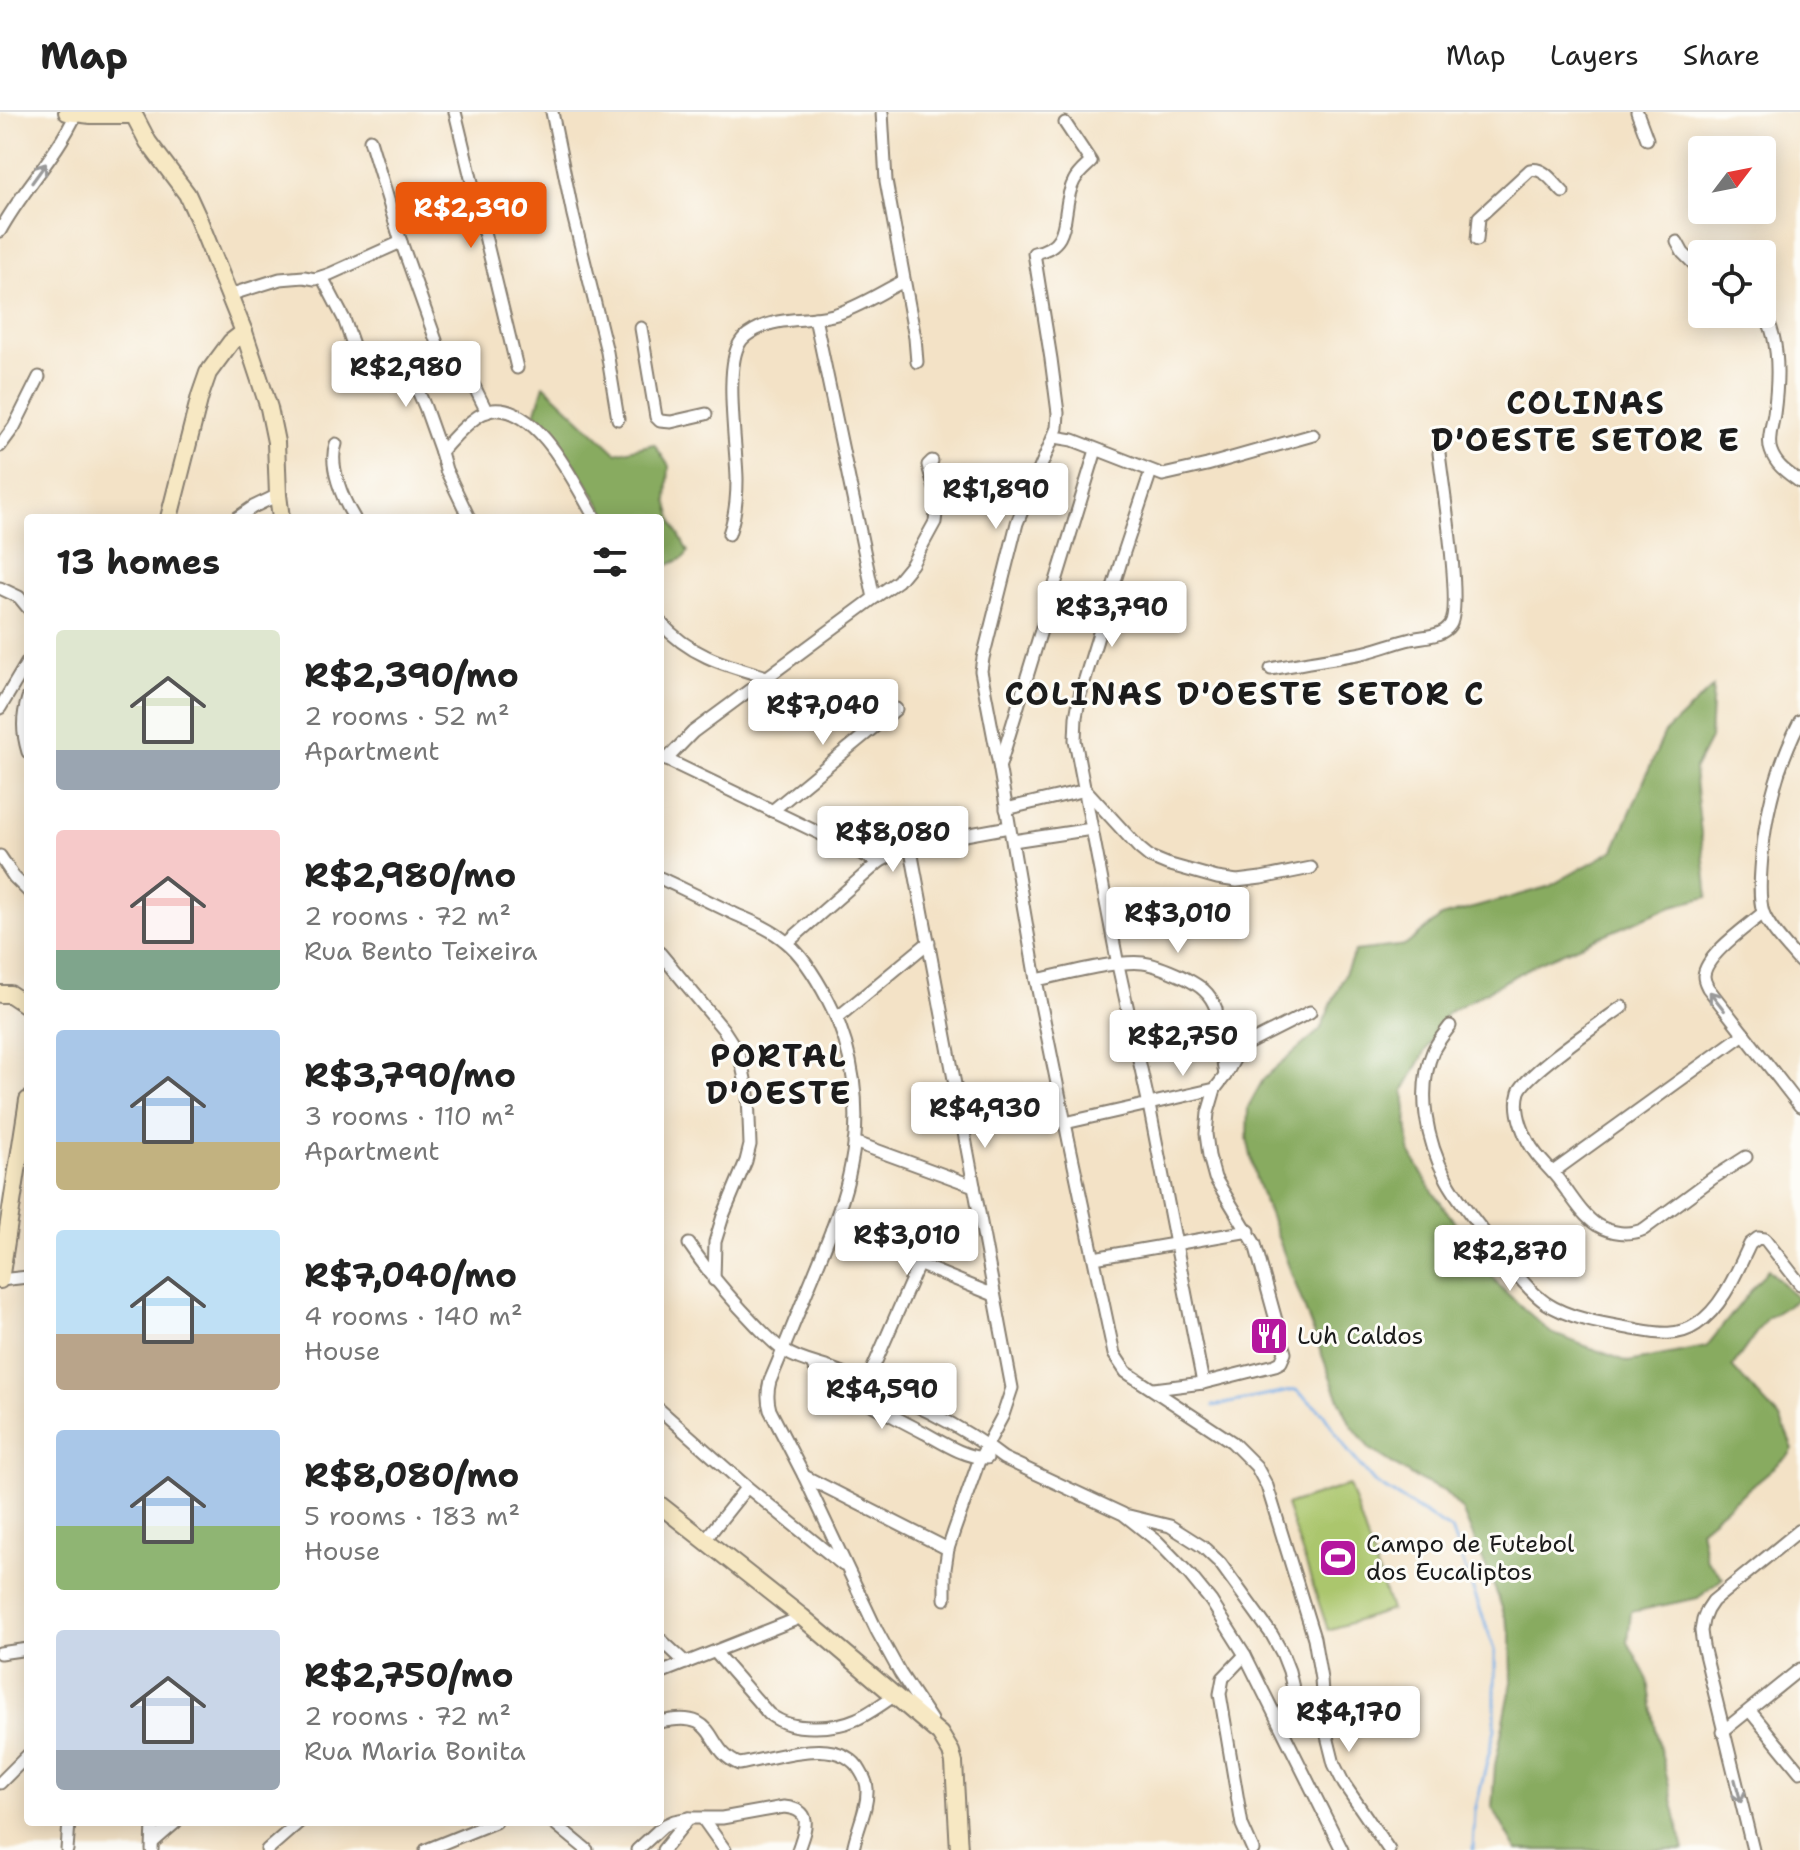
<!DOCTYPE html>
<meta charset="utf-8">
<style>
:root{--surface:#fff;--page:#f6f6f6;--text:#222;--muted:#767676;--line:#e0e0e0;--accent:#ea580c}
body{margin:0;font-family:"Shantell Sans",sans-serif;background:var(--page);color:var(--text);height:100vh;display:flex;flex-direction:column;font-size:30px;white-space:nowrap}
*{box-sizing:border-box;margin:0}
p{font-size:26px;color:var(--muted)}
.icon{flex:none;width:44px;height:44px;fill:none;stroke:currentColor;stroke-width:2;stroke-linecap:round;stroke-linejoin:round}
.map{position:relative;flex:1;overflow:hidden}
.details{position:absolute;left:24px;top:402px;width:640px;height:1312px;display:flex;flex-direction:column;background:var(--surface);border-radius:8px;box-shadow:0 4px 20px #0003}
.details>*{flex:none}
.needle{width:52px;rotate:58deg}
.tools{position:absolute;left:1688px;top:24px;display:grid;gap:16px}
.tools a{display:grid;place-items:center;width:88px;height:88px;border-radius:8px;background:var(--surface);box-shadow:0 4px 20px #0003;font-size:40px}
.price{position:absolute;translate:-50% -68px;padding:0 18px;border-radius:8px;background:#fff;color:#222;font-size:26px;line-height:52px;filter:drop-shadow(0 2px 4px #0008)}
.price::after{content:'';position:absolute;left:50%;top:48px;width:24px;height:18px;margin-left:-12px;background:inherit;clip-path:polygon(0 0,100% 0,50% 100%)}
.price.active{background:var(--accent);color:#fff}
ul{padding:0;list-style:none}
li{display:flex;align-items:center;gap:24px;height:200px;padding:0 32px}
li span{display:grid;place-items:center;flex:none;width:224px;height:160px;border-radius:8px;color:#555}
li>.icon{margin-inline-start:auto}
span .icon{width:96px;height:96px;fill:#fffc;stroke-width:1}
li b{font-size:34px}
h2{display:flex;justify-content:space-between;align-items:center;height:96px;padding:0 32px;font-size:34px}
header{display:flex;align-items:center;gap:48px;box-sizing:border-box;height:112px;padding:0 40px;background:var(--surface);border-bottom:2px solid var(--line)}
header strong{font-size:38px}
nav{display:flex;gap:44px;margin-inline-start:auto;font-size:28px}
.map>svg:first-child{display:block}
</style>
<header>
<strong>Map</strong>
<nav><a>Map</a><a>Layers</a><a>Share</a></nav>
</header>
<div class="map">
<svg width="1800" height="1738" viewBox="0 0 1800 1738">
<rect width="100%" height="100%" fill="#fdfcf7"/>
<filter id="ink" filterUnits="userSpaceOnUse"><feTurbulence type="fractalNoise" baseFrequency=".0125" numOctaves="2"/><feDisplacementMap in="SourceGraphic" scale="16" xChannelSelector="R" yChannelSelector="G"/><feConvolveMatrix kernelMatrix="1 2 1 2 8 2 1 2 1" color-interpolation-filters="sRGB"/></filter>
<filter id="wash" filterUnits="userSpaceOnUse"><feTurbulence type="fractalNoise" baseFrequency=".006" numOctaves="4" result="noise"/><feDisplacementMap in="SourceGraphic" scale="32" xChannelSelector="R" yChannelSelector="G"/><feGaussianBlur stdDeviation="1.8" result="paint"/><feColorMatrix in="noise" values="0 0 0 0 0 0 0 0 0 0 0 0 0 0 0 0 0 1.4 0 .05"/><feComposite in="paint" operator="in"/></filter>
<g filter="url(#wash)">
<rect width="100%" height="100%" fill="#f3e2c6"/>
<path fill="#abc66d" stroke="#647144" stroke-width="2" d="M1349 1373 1391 1498 1328 1518 1286 1393Z"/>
<g fill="#88ab60" stroke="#52643e" stroke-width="2">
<path d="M544 273 616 341 654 332 669 354 667 389 674 413 688 440 684 446 660 457V406H608C587 369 563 334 535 302Z"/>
<path d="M1713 575 1710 627 1694 658 1708 785 1672 794 1538 851 1447 901 1404 978 1410 1040 1429 1074 1501 1176 1551 1221 1628 1250 1706 1235 1768 1157 1798 1187 1766 1207 1732 1255 1781 1308 1793 1337 1789 1343 1700 1417 1706 1447 1723 1466 1698 1486 1631 1500 1628 1530 1648 1568 1656 1619 1684 1738H1517L1492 1695 1495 1653 1512 1570 1511 1523 1498 1484 1462 1398 1444 1379 1412 1364 1370 1337 1350 1311 1336 1280 1256 1067 1247 1026 1248 995 1264 966 1320 918 1355 839 1406 833 1441 805 1548 775 1614 738 1665 620Z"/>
</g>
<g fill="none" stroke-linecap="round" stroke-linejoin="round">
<path stroke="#76aae3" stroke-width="3" d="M1213 1294 1296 1278 1323 1301 1348 1339 1374 1370 1451 1418 1495 1538V1617L1475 1699 1473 1738"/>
</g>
</g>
<g filter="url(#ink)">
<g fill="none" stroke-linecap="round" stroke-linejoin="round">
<g stroke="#887f71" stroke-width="15">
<g id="street">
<path d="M455 0 517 256"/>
<path d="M552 0 573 103 607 240 618 307"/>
<path d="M882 0 886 69 915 226 917 250"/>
<path d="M1637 0 1647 27"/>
<path d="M1065 11 1091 50C1085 56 1078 61 1074 69 1059 97 1076 133 1034 141L1051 247 1058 301 1057 316 1017 411 983 546 981 559 999 653 1036 868 1065 1011 1114 1242 1126 1260 1232 1330 1256 1354 1267 1374 1314 1526 1321 1567 1324 1612"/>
<path d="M370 28 400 127 438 234 469 264 487 300"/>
<path d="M0 119C22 78 56 45 76 2"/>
<path d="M1477 128 1479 105 1530 58C1543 54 1554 71 1563 80"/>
<path d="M1677 130 1683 141 1702 160"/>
<path d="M322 165 344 207 358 247"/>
<path d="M229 183 280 167 304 165 315 167 330 162 401 130"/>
<path d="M1762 199C1781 224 1778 272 1774 302 1772 313 1767 329 1771 339 1776 354 1788 361 1800 370"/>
<path d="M641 216 656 305 660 309 671 310 706 302"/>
<path d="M402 242 425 295 441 340"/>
<path d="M1055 325 1073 328 1163 363 1207 353 1313 323"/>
<path d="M336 332C328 353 343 388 354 406"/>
<path d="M0 334 14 315 39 265"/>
<path d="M1151 359 1122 446 1080 583 1076 605 1075 628 1118 853 1149 993 1203 1271"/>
<path d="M237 406 253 395 278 383"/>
<path d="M469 406 446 358 441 340C452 327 476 300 493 298 540 294 575 373 595 406"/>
<path d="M729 422C735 405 737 386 737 368 737 336 723 253 741 229 744 224 750 221 755 218 780 204 806 210 833 203 858 196 881 180 904 169"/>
<path d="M0 476 19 485 28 496"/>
<path d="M874 486 898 469 912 452 935 410 938 386 929 357 928 353 932 349"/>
<path d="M660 510C690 544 725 553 767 565"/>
<path d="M1271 557C1300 551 1329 547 1357 542 1375 539 1393 531 1411 527 1424 524 1442 525 1450 513 1463 496 1442 369 1439 341"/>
<path d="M28 586C22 605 22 620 28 640"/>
<path d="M0 596 28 549"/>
<path d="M1800 609C1776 656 1764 704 1761 757 1760 771 1759 787 1763 800 1769 817 1789 837 1800 850"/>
<path d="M661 645 879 750"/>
<path d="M666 648 693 620 874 486 815 206"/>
<path d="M1000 653 1096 338"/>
<path d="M1006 697 1086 678 1139 736 1150 745 1167 752 1217 766 1237 769 1261 766 1311 756"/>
<path d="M772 699 896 597"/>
<path d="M1013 729 1092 717"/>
<path d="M910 733 1012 1276 1003 1303 980 1346 954 1419 948 1437 945 1457V1487"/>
<path d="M0 744 14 765 28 779"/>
<path d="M660 766C686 778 711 791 737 803 753 810 771 817 785 829 803 843 817 867 828 888 854 937 862 998 851 1053 844 1091 828 1127 814 1162 799 1198 785 1234 770 1269 767 1280 767 1288 770 1298L804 1364 877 1519 900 1561 931 1608"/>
<path d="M1763 801C1748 814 1705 843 1704 864 1704 869 1706 872 1708 876L1800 994"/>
<path d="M788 830 879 750 910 733 1009 715"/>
<path d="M660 841 723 917 734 934 741 949 748 981 750 1033 746 1049 723 1104 715 1130 714 1168"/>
<path d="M1036 868C1066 862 1115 848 1143 851 1158 853 1172 860 1185 866 1200 874 1210 880 1216 897L1225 964"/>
<path d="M1622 895C1603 909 1525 962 1519 980 1513 1000 1525 1028 1537 1043 1545 1053 1554 1061 1561 1071 1572 1085 1582 1103 1597 1113 1611 1121 1629 1124 1644 1117L1713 1066 1746 1045"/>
<path d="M837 906 929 830"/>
<path d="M1450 914C1444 922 1437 930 1433 939 1416 980 1427 1030 1447 1068 1459 1090 1478 1112 1493 1132 1509 1152 1525 1176 1546 1191 1570 1207 1605 1212 1633 1217 1656 1221 1677 1226 1697 1212 1723 1195 1737 1159 1750 1132L1758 1126 1765 1127 1800 1172"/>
<path d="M1065 1011 1215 977"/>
<path d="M854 1030 974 1074"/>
<path d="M1553 1060 1744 922"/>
<path d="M832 1117 994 1183"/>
<path d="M689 1132C710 1163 730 1186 756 1213 764 1221 773 1231 783 1238 800 1250 821 1252 840 1260 896 1284 955 1308 1003 1346L1123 1402 1157 1429 1189 1462 1211 1489 1245 1543 1342 1738"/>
<path d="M1094 1146 1249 1119"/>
<path d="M0 1168 28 1165"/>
<path d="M813 1254C848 1281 886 1301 925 1321 943 1331 966 1346 987 1346"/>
<path d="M866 1272 919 1151"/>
<path d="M1154 1277 1203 1271 1275 1253 1281 1250 1285 1241 1255 1132 1215 1066 1209 1044 1206 1022 1208 1001 1215 977 1225 964 1241 935 1310 900"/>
<path d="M660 1298 747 1375 843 1453"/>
<path d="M804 1364 948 1437"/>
<path d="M1129 1404 1170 1414 1203 1435 1220 1451 1272 1523 1282 1541 1289 1559 1301 1611"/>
<path d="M704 1429 747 1375"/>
<path d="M660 1527 686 1551"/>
<path d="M715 1540 769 1602C783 1612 795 1615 812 1615 849 1616 867 1603 895 1583"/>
<path d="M0 1541 28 1537"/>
<path d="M1245 1543 1223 1566 1220 1582 1242 1713 1253 1738"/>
<path d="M660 1561 802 1505"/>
<path d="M1750 1599 1800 1660"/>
<path d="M660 1610C721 1596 703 1637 739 1652 773 1647 840 1620 861 1660 864 1665 867 1671 867 1677 868 1698 856 1718 853 1738"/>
<path d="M1281 1614 1324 1612 1334 1652 1344 1672 1389 1738"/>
<path d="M1722 1620 1800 1557"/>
<path d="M0 1671 28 1643"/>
<path d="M703 1707 725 1738"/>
<path d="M553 1710 587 1738"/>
<path d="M153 1730 176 1710"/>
<path d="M67 1738 69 1710"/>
<path d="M152 1738 153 1710"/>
<path d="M267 1738 299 1710"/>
<path d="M426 1738 495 1710"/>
<path d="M637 1738 663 1714 674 1709 689 1706H722L784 1695C815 1698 805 1717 798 1738"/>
<path d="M663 1738 689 1706"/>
<path d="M1753 1738 1703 1534 1701 1519 1703 1508 1707 1498 1713 1489 1800 1418"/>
</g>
</g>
<g stroke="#887f71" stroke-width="20">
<g id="secondary">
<path d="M67 0 91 3H129"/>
<path d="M135 5 148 30 187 82 198 106 244 220 269 296 276 330 278 383 281 406"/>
<path d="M169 406 200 284 208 261 231 230 244 220"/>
<path d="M0 882H10L28 894"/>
<path d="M0 1168 28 988"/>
<path d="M660 1393 802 1505 940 1622 951 1640 954 1651 959 1738"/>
</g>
</g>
<use href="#street" stroke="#fff" stroke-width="11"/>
<use href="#secondary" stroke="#f7e8c3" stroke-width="16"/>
</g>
<defs><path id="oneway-shaft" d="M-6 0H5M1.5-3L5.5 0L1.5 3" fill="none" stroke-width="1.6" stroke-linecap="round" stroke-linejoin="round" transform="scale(2)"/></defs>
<g stroke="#999">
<use href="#oneway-shaft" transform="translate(39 61) rotate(-54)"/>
<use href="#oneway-shaft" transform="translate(1717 889) rotate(-128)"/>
<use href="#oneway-shaft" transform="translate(1738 1679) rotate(75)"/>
</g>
</g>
<defs>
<g id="restaurant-square" transform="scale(2)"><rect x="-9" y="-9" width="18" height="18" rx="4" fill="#b5179e" stroke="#fdfcf7"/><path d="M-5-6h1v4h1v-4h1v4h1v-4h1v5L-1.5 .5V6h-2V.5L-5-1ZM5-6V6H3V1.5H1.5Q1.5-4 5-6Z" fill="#fff"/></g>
<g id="stadium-square" transform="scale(2)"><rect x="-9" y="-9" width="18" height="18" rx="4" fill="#b5179e" stroke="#fdfcf7"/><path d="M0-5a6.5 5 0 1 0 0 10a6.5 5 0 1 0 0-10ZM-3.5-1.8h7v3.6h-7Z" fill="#fff"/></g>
</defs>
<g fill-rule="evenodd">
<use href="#restaurant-square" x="1269" y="1224"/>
<use href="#stadium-square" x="1338" y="1446"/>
</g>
<g text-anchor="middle" stroke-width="6" stroke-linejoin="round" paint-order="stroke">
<g font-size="24" fill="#1c1c1c" stroke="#fdfcf7" text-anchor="start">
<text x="1297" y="1232">Luh Caldos</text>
<text x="1366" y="1440">Campo de Futebol<tspan x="1366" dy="28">dos Eucaliptos</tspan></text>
</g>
<g font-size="32" font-weight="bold" letter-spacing="2" fill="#1c1c1c" stroke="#fdfcf7">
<text x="1586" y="302">COLINAS<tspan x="1586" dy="37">D'OESTE SETOR E</tspan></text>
<text x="1245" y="593">COLINAS D'OESTE SETOR C</text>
<text x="779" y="955">PORTAL<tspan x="779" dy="37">D'OESTE</tspan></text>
</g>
</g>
</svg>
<div class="tools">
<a><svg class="needle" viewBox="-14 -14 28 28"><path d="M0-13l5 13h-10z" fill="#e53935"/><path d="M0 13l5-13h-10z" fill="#767676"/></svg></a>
<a><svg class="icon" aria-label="locate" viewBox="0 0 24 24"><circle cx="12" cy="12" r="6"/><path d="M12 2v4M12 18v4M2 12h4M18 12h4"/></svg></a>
</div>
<b class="price active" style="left:471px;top:138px">R$2,390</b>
<b class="price" style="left:406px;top:297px">R$2,980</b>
<b class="price" style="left:996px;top:419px">R$1,890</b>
<b class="price" style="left:1112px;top:537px">R$3,790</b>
<b class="price" style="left:823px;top:635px">R$7,040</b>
<b class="price" style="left:893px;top:762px">R$8,080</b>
<b class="price" style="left:1178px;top:843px">R$3,010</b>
<b class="price" style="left:1183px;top:966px">R$2,750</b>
<b class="price" style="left:985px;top:1038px">R$4,930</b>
<b class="price" style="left:907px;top:1165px">R$3,010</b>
<b class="price" style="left:1510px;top:1181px">R$2,870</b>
<b class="price" style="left:882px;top:1319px">R$4,590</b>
<b class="price" style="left:1349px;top:1642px">R$4,170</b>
<section class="details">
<h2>13 homes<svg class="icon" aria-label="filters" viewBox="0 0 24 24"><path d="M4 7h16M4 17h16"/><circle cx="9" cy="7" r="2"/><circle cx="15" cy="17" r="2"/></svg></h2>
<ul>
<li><span style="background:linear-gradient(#dfe7d0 75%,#9aa5b1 0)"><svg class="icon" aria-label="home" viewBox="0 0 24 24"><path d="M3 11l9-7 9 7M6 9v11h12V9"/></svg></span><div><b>R$2,390/mo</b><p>2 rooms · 52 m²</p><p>Apartment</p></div></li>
<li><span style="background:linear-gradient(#f6c9c9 75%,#7fa58c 0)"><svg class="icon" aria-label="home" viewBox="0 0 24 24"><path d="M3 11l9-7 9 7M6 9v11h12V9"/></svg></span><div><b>R$2,980/mo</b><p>2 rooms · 72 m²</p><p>Rua Bento Teixeira</p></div></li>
<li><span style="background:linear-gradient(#a9c7e8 70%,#c2b280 0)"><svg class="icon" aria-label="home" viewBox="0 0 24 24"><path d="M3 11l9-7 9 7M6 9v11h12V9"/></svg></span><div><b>R$3,790/mo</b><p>3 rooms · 110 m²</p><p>Apartment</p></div></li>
<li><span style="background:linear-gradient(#bfe0f5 65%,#b9a48a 0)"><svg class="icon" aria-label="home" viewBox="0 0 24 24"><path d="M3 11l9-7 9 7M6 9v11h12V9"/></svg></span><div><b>R$7,040/mo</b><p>4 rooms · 140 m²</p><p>House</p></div></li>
<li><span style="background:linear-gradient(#a9c7e8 60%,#8fb573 0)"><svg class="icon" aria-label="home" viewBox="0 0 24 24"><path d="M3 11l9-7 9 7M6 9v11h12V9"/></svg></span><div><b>R$8,080/mo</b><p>5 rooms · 183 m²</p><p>House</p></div></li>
<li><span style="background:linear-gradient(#c9d6e8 75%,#9aa5b1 0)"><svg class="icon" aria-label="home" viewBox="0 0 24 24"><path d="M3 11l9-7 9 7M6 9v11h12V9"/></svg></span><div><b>R$2,750/mo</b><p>2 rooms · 72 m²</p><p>Rua Maria Bonita</p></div></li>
</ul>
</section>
</div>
